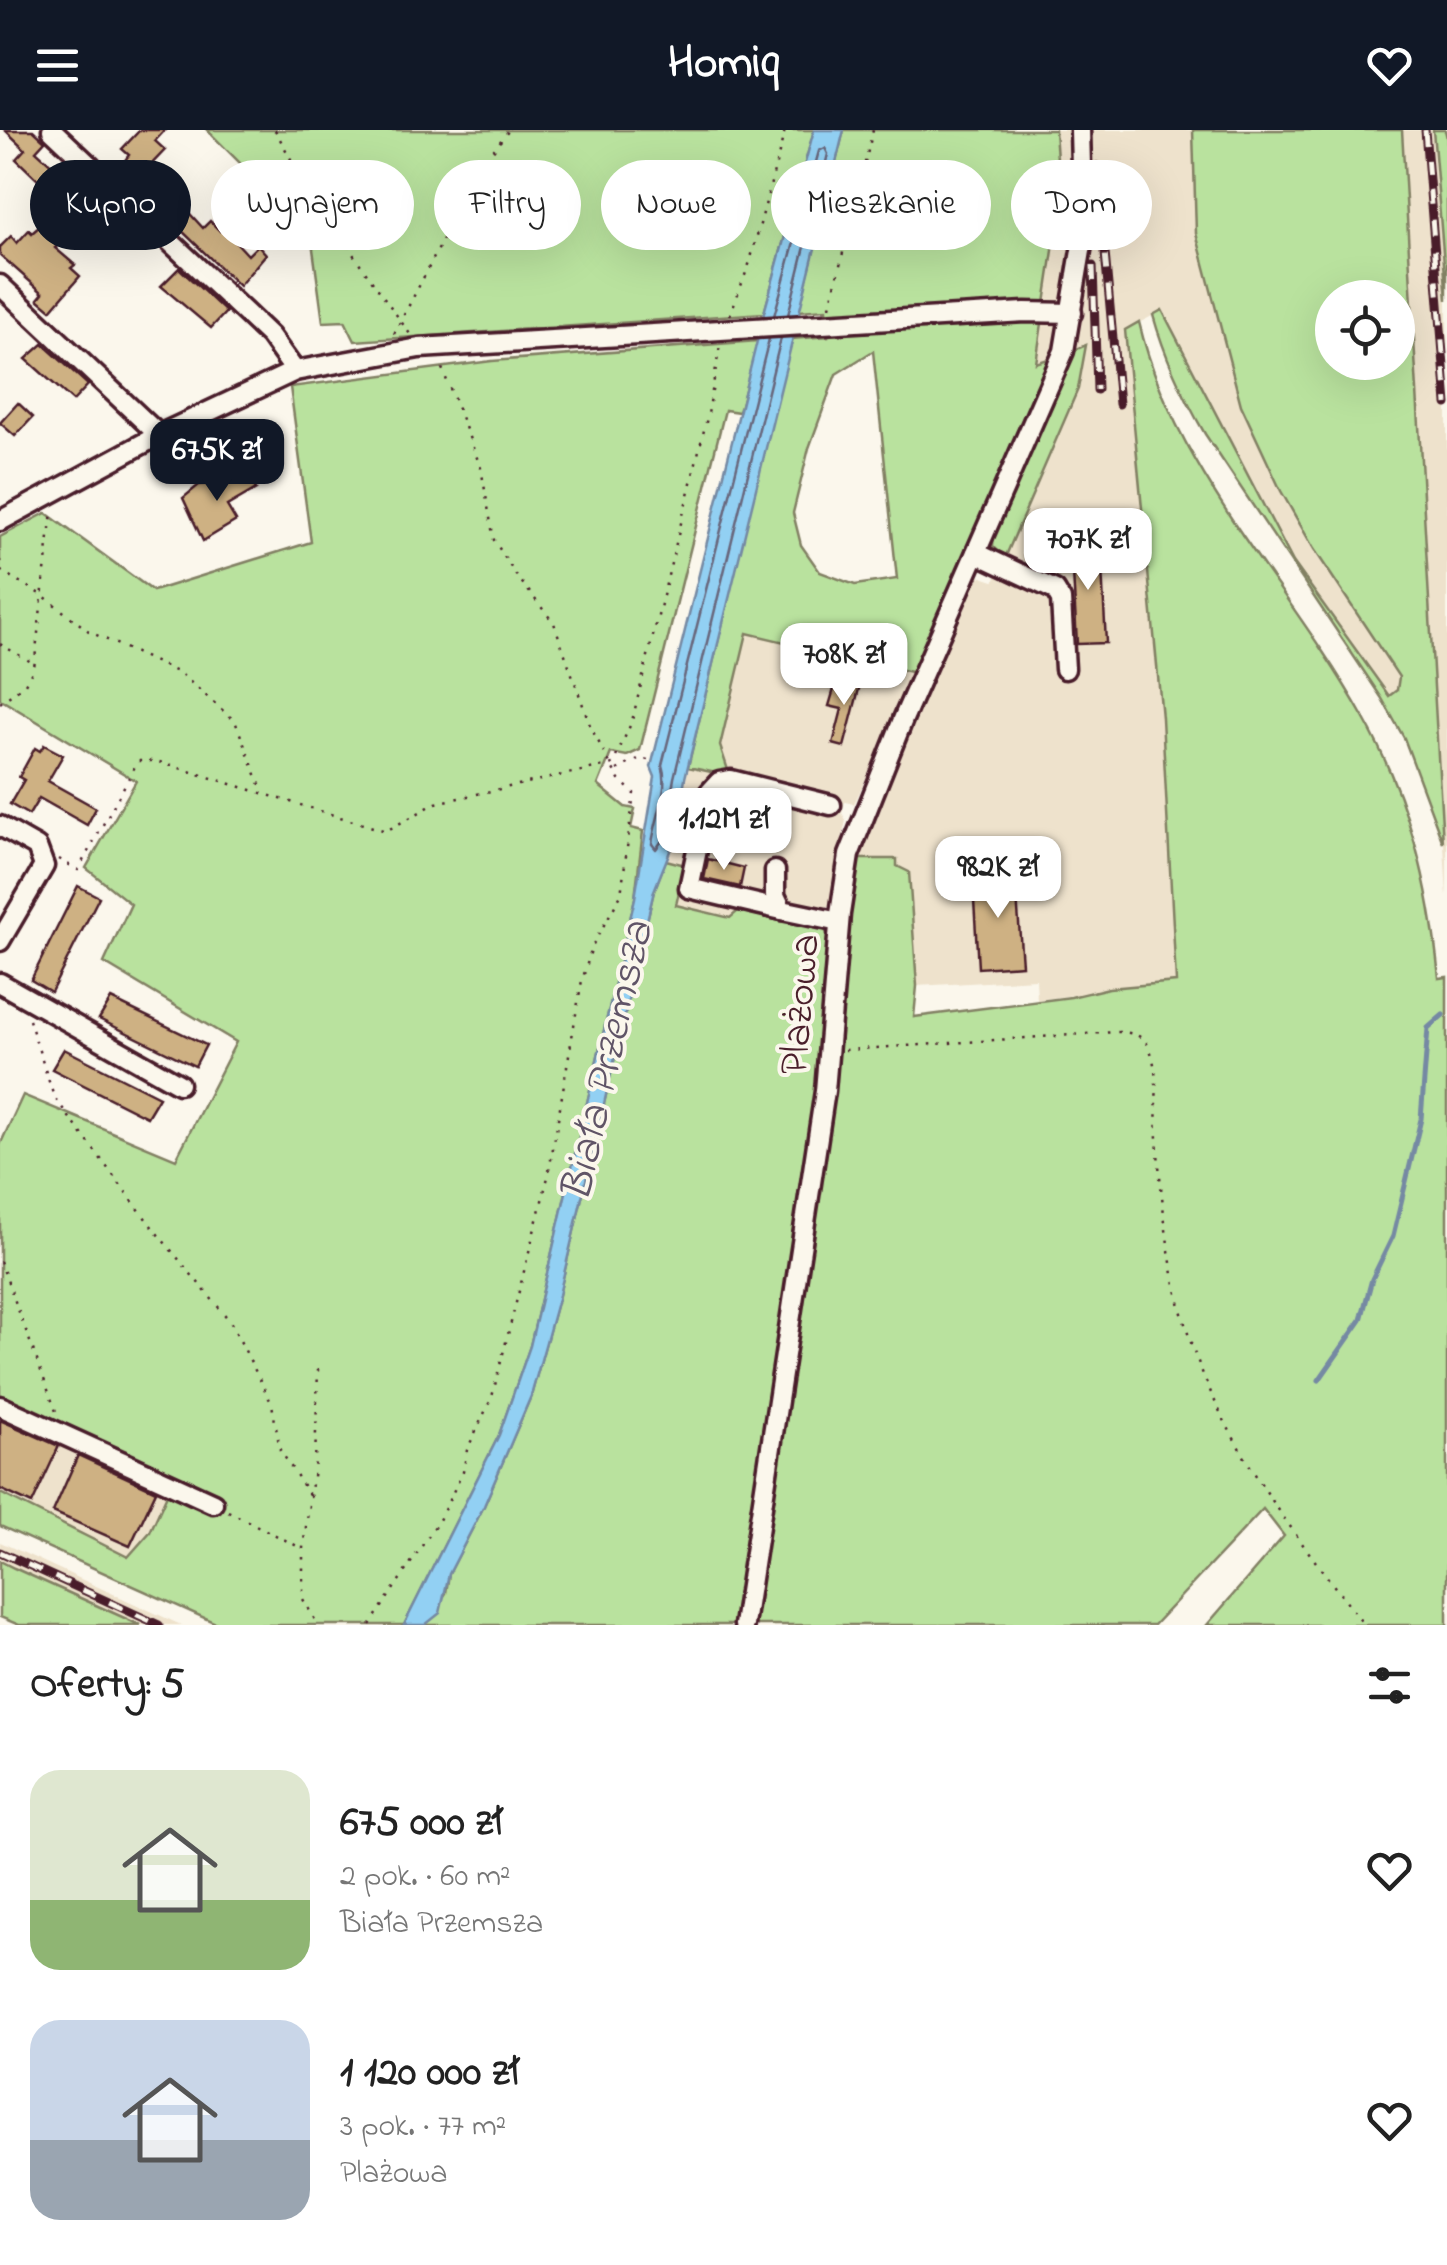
<!DOCTYPE html>
<html lang="pl">
<meta charset="utf-8">
<style>
:root{--surface:#fff;--page:#f2f2f2;--text:#222;--muted:#767676;--accent:#111827}
body{margin:0;font-family:"Indie Flower",sans-serif;background:var(--page);color:var(--text);height:100vh;display:flex;flex-direction:column;font-size:38px;white-space:nowrap}
*{box-sizing:border-box;margin:0}
p{font-size:32px;color:var(--muted)}
.icon{flex:none;width:55px;height:55px;fill:none;stroke:currentColor;stroke-width:2;stroke-linecap:round;stroke-linejoin:round}
.map{position:relative;height:1495px;overflow:hidden}
.sheet{display:flex;flex-direction:column;background:var(--surface);flex:1}
.sheet>*{flex:none}
.banner{position:absolute;left:30px;top:30px;width:1388px;height:90px;display:flex;gap:20px}
.controls{position:absolute;left:1315px;top:150px;display:grid;gap:20px}
.controls a{display:grid;place-items:center;width:100px;height:100px;border-radius:50%;background:var(--surface);box-shadow:0 10px 40px #0002;font-size:50px}
.price{position:absolute;translate:-50% -85px;padding:0 22px;border-radius:20px;background:#fff;color:#222;font-size:32px;line-height:65px;filter:drop-shadow(0 2px 5px #0008)}
.price::after{content:'';position:absolute;left:50%;top:60px;width:30px;height:22px;margin-left:-15px;background:inherit;clip-path:polygon(0 0,100% 0,50% 100%)}
.price.selected{background:var(--accent);color:#fff}
ul{padding:0;list-style:none}
li{display:flex;align-items:center;gap:30px;height:250px;padding:0 30px}
li span{display:grid;place-items:center;flex:none;width:280px;height:200px;border-radius:30px;color:#555}
li>.icon{margin-inline-start:auto}
span .icon{width:120px;height:120px;fill:#fffc;stroke-width:1}
li b{font-size:42px}
h2{display:flex;justify-content:space-between;align-items:center;height:120px;padding:0 30px;font-size:42px}
.chip{padding:0 35px;border-radius:45px;background:var(--surface);box-shadow:0 10px 40px #0002;font-size:35px;line-height:90px}
.chip.selected{background:var(--accent);color:#fff}
header{display:flex;justify-content:space-between;align-items:center;height:130px;padding:0 30px;background:var(--accent);color:#fff;font-size:45px;font-weight:700}
.map>svg:first-child{display:block}
</style>
<header><svg class="icon" aria-label="menu" viewBox="0 0 24 24"><path d="M4 6h16M4 12h16M4 18h16"/></svg>Homiq<svg class="icon" aria-label="heart" viewBox="0 0 24 24"><path d="M12 20l-8-8c-3-5 5-10 8-4 3-6 11-1 8 4z"/></svg></header>
<div class="map">
<svg width="1447" height="1495" viewBox="0 0 1447 1495">
<rect width="100%" height="100%" fill="#fbf7ec"/>
<filter id="ink" filterUnits="userSpaceOnUse"><feTurbulence type="fractalNoise" baseFrequency=".01" numOctaves="2"/><feDisplacementMap in="SourceGraphic" scale="20" xChannelSelector="R" yChannelSelector="G"/><feConvolveMatrix kernelMatrix="1 2 1 2 8 2 1 2 1" color-interpolation-filters="sRGB"/></filter>
<g filter="url(#ink)">
<g fill="#eee2cc">
<path d="M1055 0H1193L1196 103 1281 361 1314 419 1400 547 1397 560 1388 566 1293 432 1162 181 1125 200 1162 588 1176 852 1037 870 1036 849 917 856 909 742 897 736 896 729H857L871 681 976 445 994 451 1078 259 1085 216 1036 234 1060 74Z"/>
<path d="M1402 0H1433L1447 170V767Z"/>
<path d="M747 503 915 543 854 674 845 672 842 683 846 690 829 775 819 782 815 799 738 781 730 788 675 775 685 735 666 730 674 711 685 647 688 637 729 646 720 616Z"/>
<path d="M0 1283 170 1358 150 1402 128 1427 0 1363Z"/>
<path d="M0 1412 181 1495H140L0 1431Z"/>
</g>
<g fill="#b9e29e" stroke="#828064" stroke-width="2.5" fill-rule="evenodd">
<path d="M207 0H814L764 183 355 211 345 191 323 192 311 104Z"/>
<path d="M844 0H1055L1060 74 1036 233 1054 227 915 543 747 503 720 616 730 646 688 637 791 209 828 206 826 179 799 181ZM873 221 897 449 855 455 820 442 801 415 793 383 809 318 836 244Z"/>
<path d="M1193 0H1402L1443 713 1404 608 1381 567 1205 304C1183 266 1165 228 1153 185L1162 180 1293 432 1389 566 1397 560 1399 547 1314 419 1281 361 1241 275 1196 103ZM1332 168H1398V232H1332Z"/>
<path d="M1433 0H1445L1447 8V170Z"/>
<path d="M1139 192C1174 342 1290 456 1363 587 1409 668 1430 756 1439 848L1447 847V1495H1207L1284 1406 1263 1379 1154 1495H425L446 1463 449 1444 484 1376 531 1266 559 1165 654 761 666 730 685 735 676 775 730 788 738 781 825 800 831 810 835 930 848 772 857 729H897V736L909 742 917 856 914 887 1071 867 1109 858 1176 852 1162 588 1125 200Z"/>
<path d="M758 211 739 282 725 280 640 620 627 626 611 623 598 655 625 677 635 679 631 698 643 701 635 768 530 1216 499 1305 404 1495H220L0 1396V1363L128 1427 150 1402 170 1358 0 1283V1015L23 965 176 1029 236 912 104 833 131 774 86 738 136 651 0 569V407L46 383 153 461 311 412 290 257 492 231Z"/>
<path d="M1086 215 1078 259 1005 428 993 416 994 401 1072 221Z"/>
<path d="M0 1431 14 1438 140 1495H19L0 1487Z"/>
</g>
<path fill="#92d0f3" stroke="#7589a3" stroke-width="2.5" d="M814 0H844L685 648 674 711 654 761 559 1165 531 1266 484 1376 449 1444 440 1483 425 1495H404L499 1305 530 1216 635 768 655 647 651 637 764 183Z"/>
<g fill="none" stroke-linecap="round" stroke-linejoin="round">
<g stroke="#67667b" stroke-width="2.5">
<path d="M774 186 819 21 825 18 828 24 788 185"/>
<path d="M769 209 662 635C670 659 655 689 652 714L656 719 664 708 674 648 781 208"/>
</g>
<path stroke="#7589a3" stroke-width="5" d="M1319 1250 1361 1190 1372 1149 1393 1106 1421 989 1428 898 1443 885"/>
</g>
<g fill="#ceb183" stroke="#4a1f2b" stroke-width="2.5">
<path d="M5 0H33L45 11 36 21 56 39 42 54 16 29 25 19Z"/>
<path d="M140 0H165L155 11 165 20 148 38 173 62 178 58 188 69 182 75 203 98 210 91 220 101 223 98 248 125 258 115 266 124 239 156 147 67 153 54 132 55 116 42 129 25 122 19Z"/>
<path d="M65 37 69 41 73 37 88 51 84 55 87 58 77 70 72 65 100 94 116 78 131 92 119 106 111 100 109 102 116 110 109 117 59 66 65 60 54 50Z"/>
<path d="M41 95 60 113 55 118 75 135 71 138 80 146 51 180 38 169 43 163 0 125V117L11 106 17 113 29 100 32 103Z"/>
<path d="M179 138 226 182 211 198 161 156Z"/>
<path d="M43 214 88 255 73 271 26 229Z"/>
<path d="M18 273 33 287 15 306 0 293Z"/>
<path d="M245 340 256 359 227 376 236 391 203 411 183 368 199 355 208 354 211 360Z"/>
<path d="M1086 405 1087 420 1101 419 1106 513 1077 514 1071 406Z"/>
<path d="M837 549 860 555 844 617 833 614 842 579 829 576Z"/>
<path d="M44 615 63 625 48 651 96 678 87 695 39 668 29 685 10 674 24 650 19 647 35 618 40 621Z"/>
<path d="M708 729 744 738 740 757 704 749Z"/>
<path d="M1015 738 1022 835 978 838 974 770 986 769 984 740Z"/>
<path d="M78 756 99 767 51 862 31 850Z"/>
<path d="M111 869 206 915 195 936 99 889Z"/>
<path d="M64 919 159 967 147 987 52 939Z"/>
<path d="M0 1290 59 1316 32 1374 0 1359Z"/>
<path d="M78 1325 156 1361 130 1416 53 1382Z"/>
</g>
<g fill="none" stroke-linecap="round" stroke-linejoin="round">
<g stroke="#4a1f2b" stroke-width="25">
<g id="minor">
<path d="M52 0 270 206 295 241"/>
<path d="M0 155 159 305"/>
<path d="M0 391 159 305 295 241 419 218 1025 182 1072 183"/>
<path d="M976 423 1055 460 1061 470 1065 539"/>
<path d="M0 696 37 717 44 736 0 811"/>
<path d="M775 741V765L782 780 839 792"/>
<path d="M782 780 689 758 709 663 719 652 731 650 831 675"/>
<path d="M0 853 179 954"/>
<path d="M0 1276 213 1373"/>
<path d="M744 1495 825 961 840 784 849 725 904 587 1064 221 1083 109 1080 0"/>
</g>
</g>
<g stroke="#4a1f2b" stroke-width="2.5" stroke-dasharray="2.5 8" stroke-linecap="butt">
<path d="M275 0 309 62 410 204"/>
<path d="M830 176 873 0"/>
<path d="M730 185 750 132 785 0"/>
<path d="M394 204 441 114 460 63 509 0"/>
<path d="M0 430 1 441 45 467 90 502 181 544 235 591 263 662"/>
<path d="M0 514 33 533"/>
<path d="M0 573 25 554 34 538 52 381"/>
<path d="M617 640 640 628 652 631"/>
<path d="M59 729 78 740 138 631H156L386 701 436 673 613 634 632 591 708 284 720 215"/>
<path d="M29 890 54 967 156 1102 230 1191 272 1274 280 1320 310 1366"/>
<path d="M845 920 1116 902C1129 902 1143 904 1149 917 1160 942 1155 981 1157 1008 1160 1053 1165 1100 1173 1144 1199 1283 1281 1387 1364 1495"/>
<path d="M0 1131 57 1284"/>
<path d="M318 1239 315 1332 303 1418V1469L318 1495"/>
<path d="M228 1381 301 1418"/>
<path d="M370 1495 439 1390 463 1342 467 1320 492 1267 548 1047 581 855 592 816 621 765 634 663 619 650 591 598 554 493 515 444 494 410 481 338 440 233"/>
</g>
<use href="#minor" stroke="#fbf7ec" stroke-width="18"/>
<g stroke="#4a1f2b" stroke-width="9">
<g id="rail">
<path d="M1425 0 1447 274"/>
<path d="M1097 36 1119 274"/>
<path d="M1093 136 1097 260"/>
<path d="M0 1422 159 1495"/>
</g>
</g>
<use href="#rail" stroke="#fbf7ec" stroke-width="5" stroke-dasharray="15" stroke-linecap="butt"/>
</g>
</g>
<g text-anchor="middle" stroke-width="8" stroke-linejoin="round" paint-order="stroke">
<g font-size="42" fill="#4a1f2b" stroke="#fbf7ec">
<text transform="translate(797 874) rotate(-85)" y="15">Plażowa</text>
</g>
<g font-size="45" font-style="italic" fill="#605467" stroke="#fbf7ec">
<text transform="translate(604 931) rotate(-77)" y="16">Biała Przemsza</text>
</g>
</g>
</svg>
<div class="controls">
<a><svg class="icon" aria-label="locate" viewBox="0 0 24 24"><circle cx="12" cy="12" r="6"/><path d="M12 2v4M12 18v4M2 12h4M18 12h4"/></svg></a>
</div>
<b class="price selected" style="left:217px;top:374px">675K zł</b>
<b class="price" style="left:1088px;top:463px">707K zł</b>
<b class="price" style="left:844px;top:578px">708K zł</b>
<b class="price" style="left:724px;top:743px">1.12M zł</b>
<b class="price" style="left:998px;top:791px">982K zł</b>
<div class="banner">
<a class="chip selected">Kupno</a>
<a class="chip">Wynajem</a>
<a class="chip">Filtry</a>
<a class="chip">Nowe</a>
<a class="chip">Mieszkanie</a>
<a class="chip">Dom</a>
</div>
</div>
<section class="sheet">
<h2>Oferty: 5<svg class="icon" aria-label="filters" viewBox="0 0 24 24"><path d="M4 7h16M4 17h16"/><circle cx="9" cy="7" r="2"/><circle cx="15" cy="17" r="2"/></svg></h2>
<ul>
<li><span style="background:linear-gradient(#dfe7d0 65%,#8fb573 0)"><svg class="icon" aria-label="home" viewBox="0 0 24 24"><path d="M3 11l9-7 9 7M6 9v11h12V9"/></svg></span><div><b>675 000 zł</b><p>2 pok. · 60 m²</p><p>Biała Przemsza</p></div><svg class="icon" aria-label="heart" viewBox="0 0 24 24"><path d="M12 20l-8-8c-3-5 5-10 8-4 3-6 11-1 8 4z"/></svg></li>
<li><span style="background:linear-gradient(#c9d6e8 60%,#9aa5b1 0)"><svg class="icon" aria-label="home" viewBox="0 0 24 24"><path d="M3 11l9-7 9 7M6 9v11h12V9"/></svg></span><div><b>1 120 000 zł</b><p>3 pok. · 77 m²</p><p>Plażowa</p></div><svg class="icon" aria-label="heart" viewBox="0 0 24 24"><path d="M12 20l-8-8c-3-5 5-10 8-4 3-6 11-1 8 4z"/></svg></li>
</ul>
</section>
